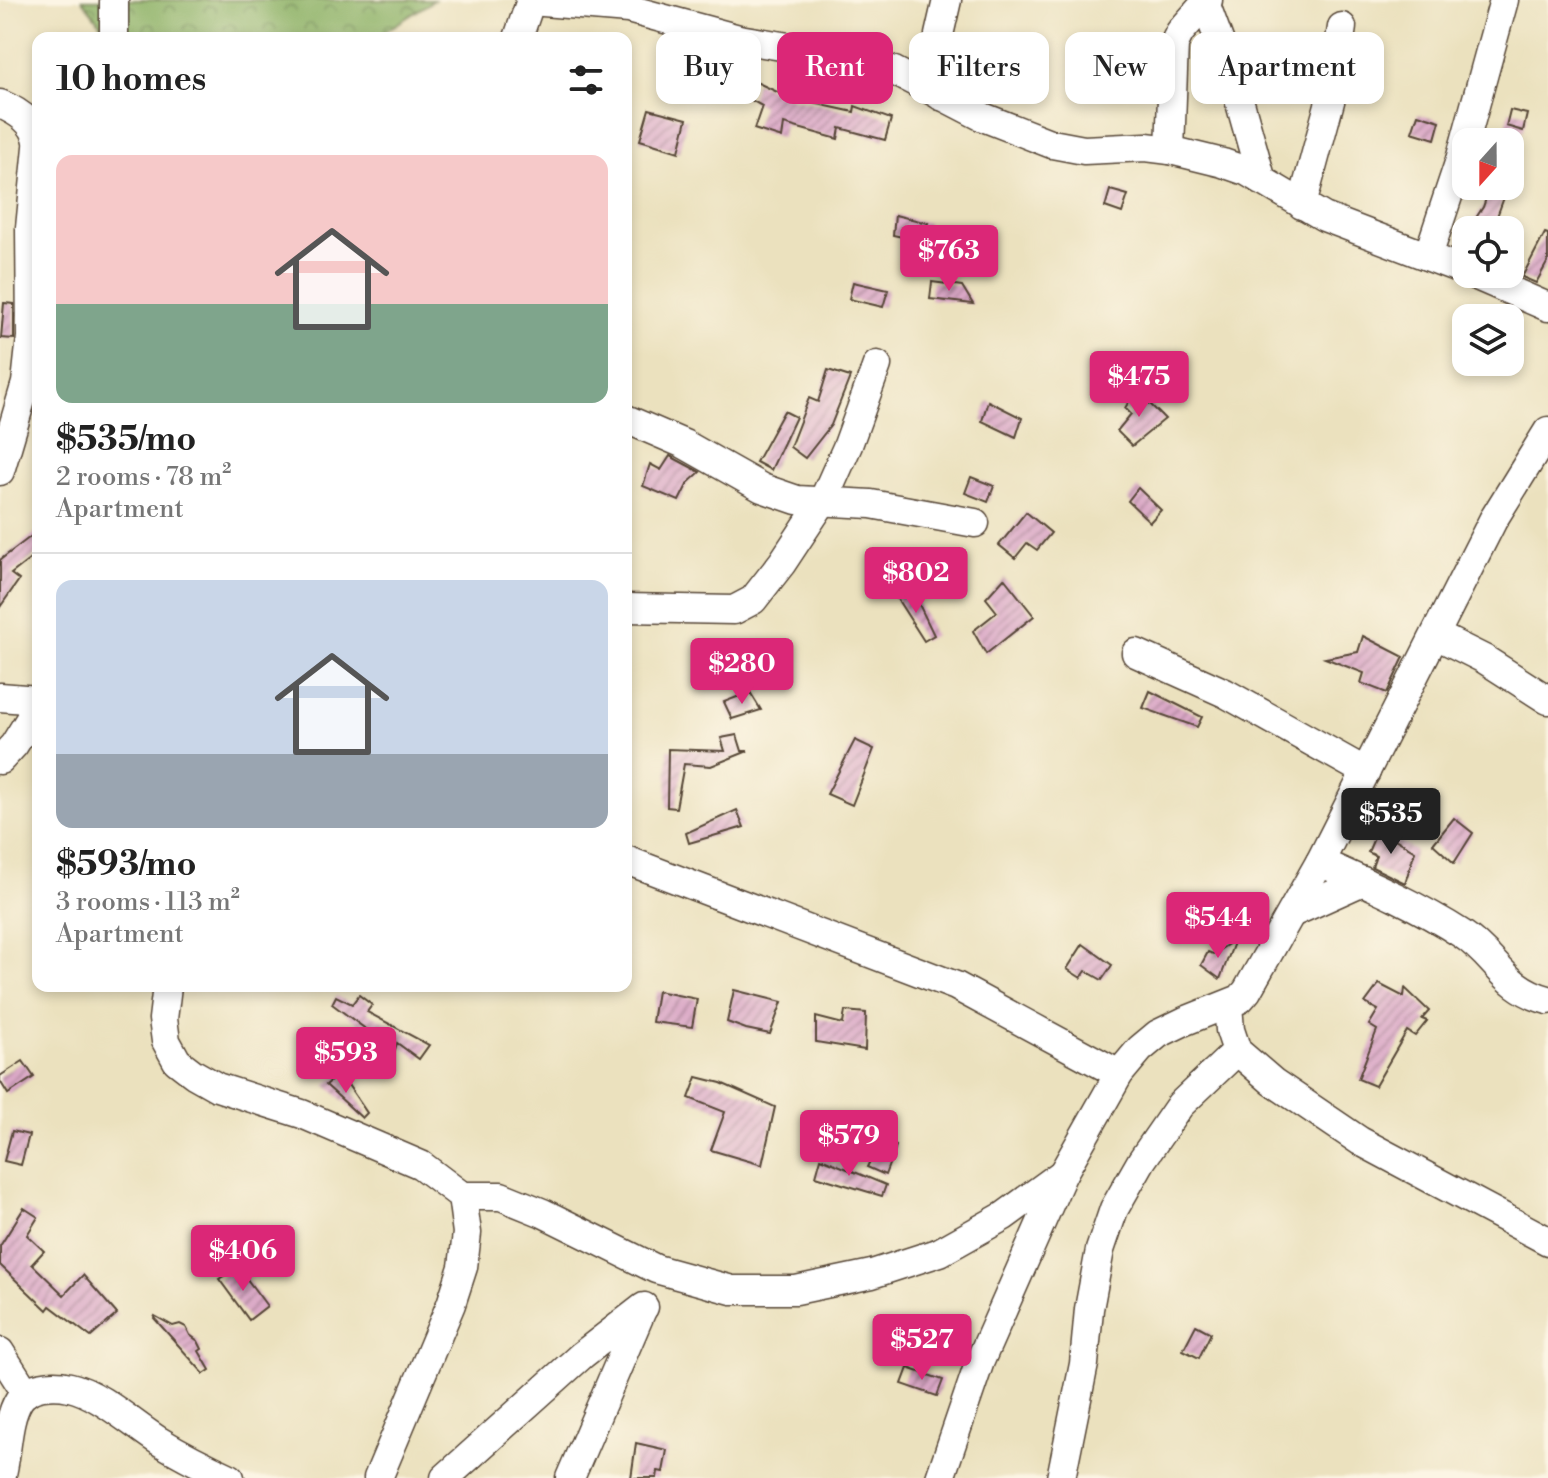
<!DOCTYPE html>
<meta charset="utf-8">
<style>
:root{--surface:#fff;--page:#f2f2f2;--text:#222;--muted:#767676;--line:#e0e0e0;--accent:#db2777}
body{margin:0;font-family:"Libre Bodoni",serif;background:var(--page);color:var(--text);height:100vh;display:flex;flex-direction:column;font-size:30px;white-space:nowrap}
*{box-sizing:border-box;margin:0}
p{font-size:26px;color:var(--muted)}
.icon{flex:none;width:44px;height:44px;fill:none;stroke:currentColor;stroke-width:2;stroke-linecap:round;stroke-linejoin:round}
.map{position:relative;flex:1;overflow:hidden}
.sheet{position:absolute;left:32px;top:32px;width:600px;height:960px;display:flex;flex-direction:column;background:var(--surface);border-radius:16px;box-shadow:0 4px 12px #0003}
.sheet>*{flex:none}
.top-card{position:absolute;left:656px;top:32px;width:760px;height:72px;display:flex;gap:16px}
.needle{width:52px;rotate:201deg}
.buttons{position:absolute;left:1452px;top:128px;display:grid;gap:16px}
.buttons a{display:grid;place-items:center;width:72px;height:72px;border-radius:16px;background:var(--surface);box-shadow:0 4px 12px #0003;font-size:40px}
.price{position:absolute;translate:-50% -68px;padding:0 18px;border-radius:8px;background:var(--accent);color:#fff;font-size:26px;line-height:52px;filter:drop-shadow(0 2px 4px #0008)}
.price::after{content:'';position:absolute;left:50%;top:48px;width:24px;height:18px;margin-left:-12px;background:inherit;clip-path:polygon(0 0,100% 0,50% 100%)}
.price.active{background:#222;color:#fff}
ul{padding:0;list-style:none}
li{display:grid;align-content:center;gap:16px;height:424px;padding:0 24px}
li+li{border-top:2px solid var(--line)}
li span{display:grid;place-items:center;height:248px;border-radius:16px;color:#555}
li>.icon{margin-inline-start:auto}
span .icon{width:144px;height:144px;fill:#fffc;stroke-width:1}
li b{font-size:34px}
h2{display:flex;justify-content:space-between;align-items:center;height:96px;padding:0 24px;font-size:34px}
.pill{padding:0 28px;border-radius:16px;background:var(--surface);box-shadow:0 4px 12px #0003;font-size:28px;line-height:72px}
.pill.active{background:var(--accent);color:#fff}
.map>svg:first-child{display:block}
</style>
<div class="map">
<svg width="1548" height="1478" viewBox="0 0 1548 1478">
<defs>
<pattern id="forest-crowns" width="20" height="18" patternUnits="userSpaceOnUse" patternTransform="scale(2)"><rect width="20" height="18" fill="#8eb268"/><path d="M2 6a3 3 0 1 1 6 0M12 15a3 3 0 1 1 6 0" fill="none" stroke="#759155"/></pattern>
<pattern id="building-hatch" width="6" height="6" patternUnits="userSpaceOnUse" patternTransform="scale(2)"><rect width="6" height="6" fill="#daa7c6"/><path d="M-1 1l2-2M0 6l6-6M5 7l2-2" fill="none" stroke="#b288a0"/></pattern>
</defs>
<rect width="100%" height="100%" fill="#fcf5e5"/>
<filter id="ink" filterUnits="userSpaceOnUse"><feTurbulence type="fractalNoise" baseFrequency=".0125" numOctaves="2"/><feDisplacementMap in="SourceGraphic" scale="16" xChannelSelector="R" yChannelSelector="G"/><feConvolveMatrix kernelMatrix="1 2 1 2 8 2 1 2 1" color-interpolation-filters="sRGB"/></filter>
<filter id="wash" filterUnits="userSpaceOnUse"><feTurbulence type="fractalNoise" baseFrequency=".006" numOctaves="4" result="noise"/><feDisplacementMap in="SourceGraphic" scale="32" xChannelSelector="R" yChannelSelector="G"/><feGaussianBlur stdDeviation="1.8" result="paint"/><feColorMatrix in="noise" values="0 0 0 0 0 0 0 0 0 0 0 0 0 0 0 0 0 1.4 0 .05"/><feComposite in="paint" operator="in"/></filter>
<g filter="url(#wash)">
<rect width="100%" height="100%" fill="#ebe1be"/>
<path fill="url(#forest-crowns)" stroke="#646e43" stroke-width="2" d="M82 0H434L375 38H111Z"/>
<g id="blocks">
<g fill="url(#building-hatch)">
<path d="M968 45 1025 64 1020 81 1002 77 1003 74 963 60Z"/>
<path d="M756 82 790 98 854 112 855 106 891 119 885 140 840 128 838 139 784 124 782 138 754 129 762 106 751 100Z"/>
<path d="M649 109 687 119 679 152 640 140Z"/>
<path d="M1510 110 1527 114 1523 131 1506 126Z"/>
<path d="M1418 114 1440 121 1435 139 1412 132Z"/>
<path d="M1490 187 1506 192 1492 230H1468L1483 207Z"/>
<path d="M1110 190 1128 195 1122 213 1105 207Z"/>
<path d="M895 215 928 223 921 241 893 235Z"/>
<path d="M1545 233 1548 234V261L1536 283 1522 277Z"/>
<path d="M853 282 888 290 883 307 849 299Z"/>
<path d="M932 282 962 286 973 304 930 299Z"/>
<path d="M4 303 14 304V339L1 338Z"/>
<path d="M828 370 850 377 831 425 805 458 790 447 809 398 818 402Z"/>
<path d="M1136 390 1165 419 1132 446 1117 431 1131 414 1125 408Z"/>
<path d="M988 401 1022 418 1016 437 982 421Z"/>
<path d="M784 411 796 417 771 470 756 462Z"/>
<path d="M670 456 700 472 688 483 679 501 643 486 650 464 661 470Z"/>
<path d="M971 477 994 486 988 502 965 493Z"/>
<path d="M1138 488 1161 510 1150 522 1128 501Z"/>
<path d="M1026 512 1051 533 1037 550 1027 543 1015 558 999 545Z"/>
<path d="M38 531V553L11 574 19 580 0 607V560Z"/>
<path d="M1004 578 1034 616 986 654 973 631 997 612 986 598Z"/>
<path d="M913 592 934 635 924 641 896 597Z"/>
<path d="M1363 636 1404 657 1387 693 1361 683 1364 673 1325 658 1358 652Z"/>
<path d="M1150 691 1202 717 1197 727 1143 708Z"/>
<path d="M750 692 761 710 732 719 724 702Z"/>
<path d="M737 735 742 751H748L711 766 684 764 676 808 667 807 668 749 725 751 721 738Z"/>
<path d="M855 740 874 749 852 805 827 794Z"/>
<path d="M737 810 744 827 689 843 686 833Z"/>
<path d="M1454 818 1473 833 1454 863 1433 844Z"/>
<path d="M1378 829 1415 851 1405 883 1372 867 1376 856 1368 852Z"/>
<path d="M1235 940 1220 979 1201 965 1208 952 1213 954Z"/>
<path d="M1083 944 1112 965 1102 980 1086 971 1081 978 1067 969Z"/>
<path d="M1379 984 1404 997 1405 988 1429 1011 1422 1019 1427 1021 1415 1036 1407 1031 1375 1086 1358 1079 1377 1030 1369 1025 1378 1010 1365 1003Z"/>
<path d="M734 990 782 1002 770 1034 746 1029 727 1022Z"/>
<path d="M657 991 697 999 692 1027 652 1022Z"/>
<path d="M359 995 372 1005 367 1012 429 1045 419 1059 397 1043 393 1056 376 1050 379 1039 332 1004 336 996 352 1004Z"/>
<path d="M845 1011 866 1013 865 1050 816 1042V1017L843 1024Z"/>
<path d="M23 1061 34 1077 8 1094 0 1081V1076Z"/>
<path d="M340 1073 367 1113 362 1118 326 1085Z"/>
<path d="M697 1077 721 1083 775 1107 762 1165 711 1150 725 1112 689 1098Z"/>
<path d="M12 1131 29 1135 21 1165 4 1161Z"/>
<path d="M882 1137 896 1146 885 1175 867 1167Z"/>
<path d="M821 1158 886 1185 882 1196 816 1176Z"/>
<path d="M24 1208 38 1217 27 1235 44 1251 32 1264 64 1295 83 1275 117 1314 91 1337 50 1306 47 1310 0 1265V1246Z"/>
<path d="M238 1267 267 1306 249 1320 219 1279Z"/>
<path d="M155 1316 173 1326 180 1324 186 1327 190 1335 198 1341 202 1349 199 1351 210 1370 204 1374 154 1318Z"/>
<path d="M1196 1325 1211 1333 1199 1358 1183 1350Z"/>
<path d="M908 1368 943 1380 937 1396 902 1384Z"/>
<path d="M636 1443 667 1450 663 1472 658 1471 657 1478H631Z"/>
</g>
</g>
</g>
<g filter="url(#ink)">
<use href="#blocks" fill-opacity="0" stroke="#554536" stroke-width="2"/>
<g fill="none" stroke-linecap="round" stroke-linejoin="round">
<g stroke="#554536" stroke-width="31">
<g id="minor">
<path d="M531 1 628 9 739 39 861 59 894 71 983 117 1052 144 1084 150 1146 147 1170 150 1223 163 1246 171 1324 217 1466 271"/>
<path d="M1206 5 1233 78 1262 181"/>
<path d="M114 38V0"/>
<path d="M518 38 531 0"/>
<path d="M941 96 939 35 947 0"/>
<path d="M0 104C17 111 35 122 38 141"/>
<path d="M1170 150 1174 44 1180 32 1208 0"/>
<path d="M1302 205 1332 94 1342 27"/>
<path d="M1428 256 1460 160 1504 0"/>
<path d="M1472 274 1548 307"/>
<path d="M626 419 684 444 762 488 797 500 871 504 975 523"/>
<path d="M0 471 26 383 31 337 30 228 38 147"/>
<path d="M626 608 734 610 753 600 782 563 823 501 848 445 877 365"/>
<path d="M1436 635 1484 659 1548 700"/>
<path d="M1136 653 1225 693 1366 772"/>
<path d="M0 697 38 700"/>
<path d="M0 760 14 745 38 706"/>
<path d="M626 860 956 986 1119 1074"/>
<path d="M1320 862C1369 884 1417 905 1462 934 1497 957 1503 988 1548 1000"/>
<path d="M1294 912 1363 881"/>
<path d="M167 986 163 1019 166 1041 177 1061 194 1074 217 1087 302 1114 421 1165 462 1196 467 1233 463 1267 451 1304 378 1478"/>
<path d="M1228 1005 1230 1030 1237 1051 1273 1082 1360 1141 1548 1241"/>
<path d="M462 1196H501L543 1213 656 1269 732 1290H796L872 1274 940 1252 1004 1216 1063 1173"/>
<path d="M0 1352 26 1393"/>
<path d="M1 1478C8 1454 6 1421 19 1400 28 1385 53 1383 70 1387 98 1393 134 1425 159 1441 182 1455 206 1467 230 1478"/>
<path d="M445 1478 582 1355 644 1307"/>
<path d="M570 1478 642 1310"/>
<path d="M940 1478 980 1361 1063 1173 1119 1074 1140 1049 1158 1034 1185 1021 1240 999 1247 991 1320 862 1493 520 1548 431"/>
<path d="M1061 1478 1084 1364 1089 1309 1100 1250 1114 1209 1142 1160 1180 1105 1237 1051"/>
</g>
</g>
<use href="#minor" stroke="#fff" stroke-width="28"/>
</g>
</g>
</svg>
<div class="buttons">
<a><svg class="needle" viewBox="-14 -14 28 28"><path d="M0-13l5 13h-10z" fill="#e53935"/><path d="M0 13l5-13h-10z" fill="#767676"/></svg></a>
<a><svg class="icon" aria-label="locate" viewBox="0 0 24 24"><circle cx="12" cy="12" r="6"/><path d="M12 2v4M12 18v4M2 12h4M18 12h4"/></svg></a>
<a><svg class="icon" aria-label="layers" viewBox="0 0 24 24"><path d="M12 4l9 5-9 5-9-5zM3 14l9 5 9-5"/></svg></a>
</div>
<b class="price" style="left:949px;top:293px">$763</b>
<b class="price" style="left:1139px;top:419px">$475</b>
<b class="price" style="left:916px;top:615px">$802</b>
<b class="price" style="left:742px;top:706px">$280</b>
<b class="price active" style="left:1391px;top:856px">$535</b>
<b class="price" style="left:1218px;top:960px">$544</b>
<b class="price" style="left:346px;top:1095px">$593</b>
<b class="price" style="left:849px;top:1178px">$579</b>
<b class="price" style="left:243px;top:1293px">$406</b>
<b class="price" style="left:922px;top:1382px">$527</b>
<div class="top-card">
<a class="pill">Buy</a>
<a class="pill active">Rent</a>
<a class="pill">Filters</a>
<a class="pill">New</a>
<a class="pill">Apartment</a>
</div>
<section class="sheet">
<h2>10 homes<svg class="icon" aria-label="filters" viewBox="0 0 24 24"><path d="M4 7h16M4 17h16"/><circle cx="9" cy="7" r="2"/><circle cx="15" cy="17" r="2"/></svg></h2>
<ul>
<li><span style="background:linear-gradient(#f6c9c9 60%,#7fa58c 0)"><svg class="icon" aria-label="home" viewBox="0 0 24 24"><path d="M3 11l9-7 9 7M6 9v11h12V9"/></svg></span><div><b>$535/mo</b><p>2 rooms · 78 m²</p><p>Apartment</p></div></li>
<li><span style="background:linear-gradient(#c9d6e8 70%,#9aa5b1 0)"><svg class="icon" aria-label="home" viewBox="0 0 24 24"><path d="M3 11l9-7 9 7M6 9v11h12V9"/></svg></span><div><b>$593/mo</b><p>3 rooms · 113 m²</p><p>Apartment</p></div></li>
</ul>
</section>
</div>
